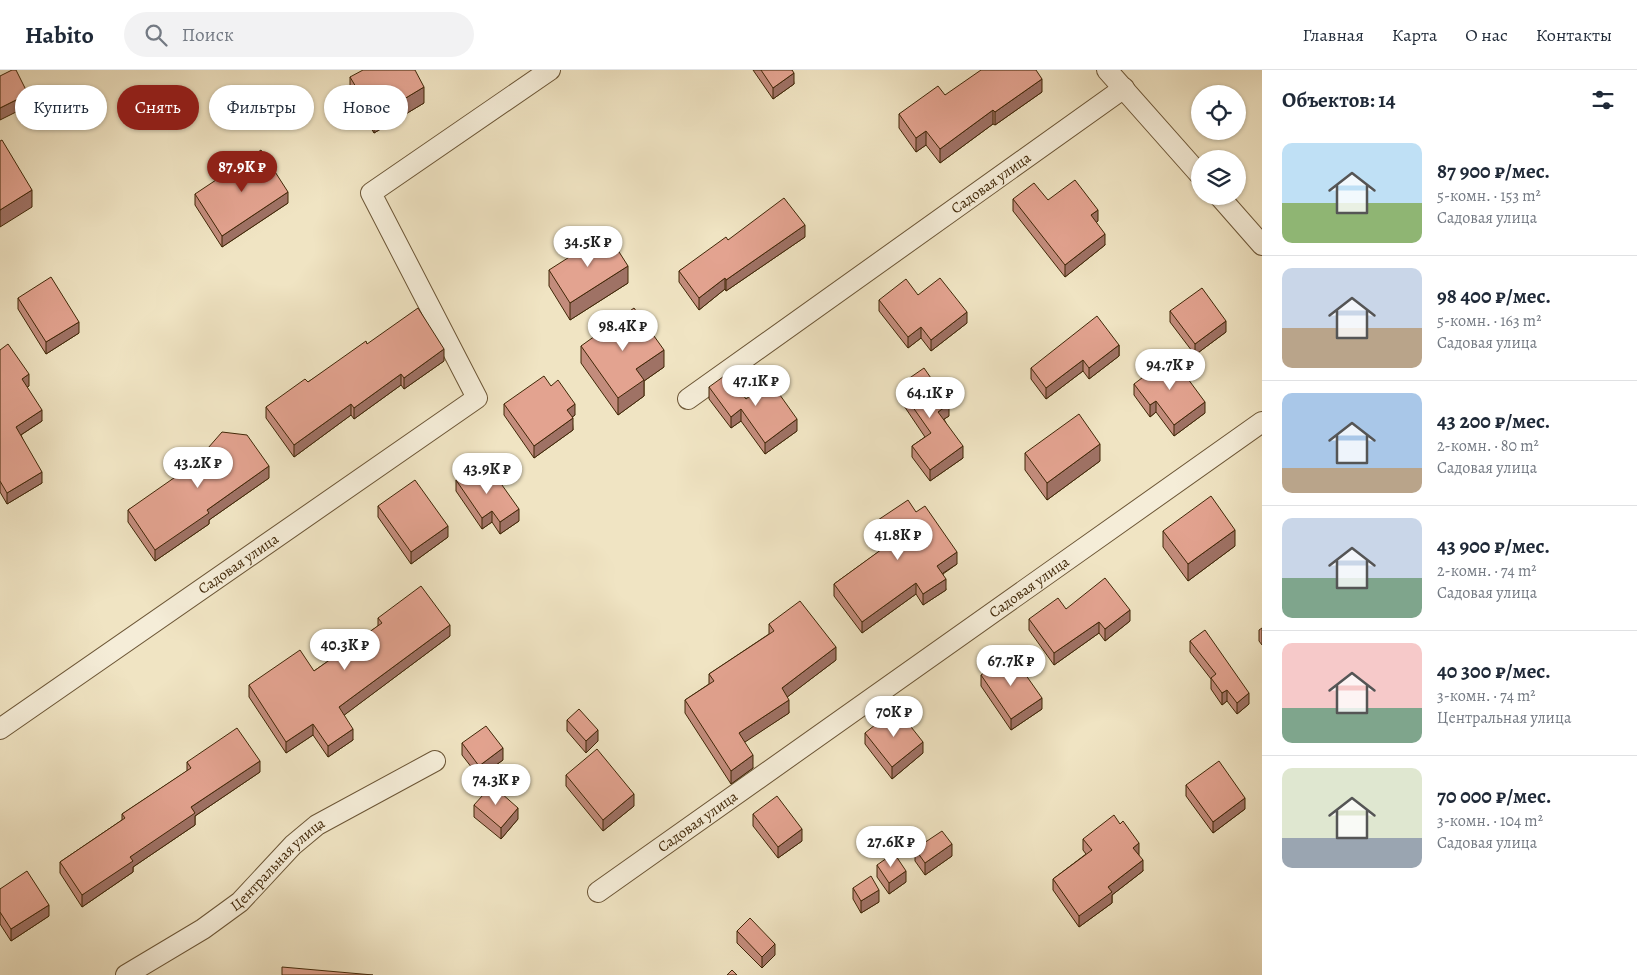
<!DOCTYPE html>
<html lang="ru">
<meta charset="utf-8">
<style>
:root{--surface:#fff;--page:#f2f2f3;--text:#1f2937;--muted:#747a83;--line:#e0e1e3;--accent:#8f2418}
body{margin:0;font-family:Alegreya,serif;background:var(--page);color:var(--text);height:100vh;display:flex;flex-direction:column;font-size:19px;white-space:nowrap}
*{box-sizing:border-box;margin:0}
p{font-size:16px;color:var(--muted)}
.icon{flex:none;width:28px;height:28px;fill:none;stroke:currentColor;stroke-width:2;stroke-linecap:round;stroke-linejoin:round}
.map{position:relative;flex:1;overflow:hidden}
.side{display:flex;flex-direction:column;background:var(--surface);width:375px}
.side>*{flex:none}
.top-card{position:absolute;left:15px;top:15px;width:475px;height:45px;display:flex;gap:10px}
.fabs{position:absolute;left:1191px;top:15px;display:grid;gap:10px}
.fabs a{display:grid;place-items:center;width:55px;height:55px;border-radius:50%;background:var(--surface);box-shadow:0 1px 4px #0004;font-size:25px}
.price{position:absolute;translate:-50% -42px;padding:0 11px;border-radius:18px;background:#fff;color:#222;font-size:16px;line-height:32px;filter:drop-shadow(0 1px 2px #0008)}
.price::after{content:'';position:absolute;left:50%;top:30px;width:15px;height:11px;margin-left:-8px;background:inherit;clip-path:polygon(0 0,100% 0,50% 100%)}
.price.on{background:var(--accent);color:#fff}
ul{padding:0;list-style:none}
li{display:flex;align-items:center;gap:15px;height:125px;padding:0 20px}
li+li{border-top:1px solid var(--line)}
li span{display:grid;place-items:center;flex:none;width:140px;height:100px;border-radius:10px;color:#555}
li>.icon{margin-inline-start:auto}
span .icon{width:60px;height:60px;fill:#fffc;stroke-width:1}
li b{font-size:21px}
h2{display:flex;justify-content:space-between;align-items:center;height:60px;padding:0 20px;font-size:21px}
.tag{padding:0 18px;border-radius:22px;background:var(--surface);box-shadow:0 1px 4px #0004;font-size:18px;line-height:45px}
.tag.on{background:var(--accent);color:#fff}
header{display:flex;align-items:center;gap:30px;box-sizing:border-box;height:70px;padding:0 25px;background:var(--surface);border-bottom:1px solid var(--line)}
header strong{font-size:24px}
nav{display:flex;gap:28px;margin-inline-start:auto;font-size:18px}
.search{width:350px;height:45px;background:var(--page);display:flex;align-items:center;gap:12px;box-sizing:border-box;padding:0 18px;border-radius:28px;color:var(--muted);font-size:19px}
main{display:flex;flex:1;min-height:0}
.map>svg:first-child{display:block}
</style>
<header>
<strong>Habito</strong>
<div class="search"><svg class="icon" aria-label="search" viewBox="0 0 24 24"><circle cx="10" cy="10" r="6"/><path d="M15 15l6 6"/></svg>Поиск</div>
<nav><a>Главная</a><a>Карта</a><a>О нас</a><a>Контакты</a></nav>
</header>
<main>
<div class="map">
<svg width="1262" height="905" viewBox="0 0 1262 905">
<rect width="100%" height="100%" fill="#f0e4c3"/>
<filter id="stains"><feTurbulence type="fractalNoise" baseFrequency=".004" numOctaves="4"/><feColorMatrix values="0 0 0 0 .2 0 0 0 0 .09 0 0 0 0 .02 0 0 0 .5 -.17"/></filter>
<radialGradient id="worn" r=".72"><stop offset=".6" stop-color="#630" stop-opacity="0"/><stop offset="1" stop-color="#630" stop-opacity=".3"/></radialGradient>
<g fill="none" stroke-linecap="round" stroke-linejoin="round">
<g stroke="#6c5636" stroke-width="22">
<g id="street">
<path d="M1107 0 1200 105"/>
<path d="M1219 126 1262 175"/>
<path id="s1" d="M688 329 1124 18"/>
<path id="s2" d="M0 659 477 328 371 123 550 0"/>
<path id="s3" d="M598 822 1262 352"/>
<path id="s4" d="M126 905 203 859 240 832 293 775 317 755 435 691"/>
</g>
</g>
<use href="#street" stroke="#f5edd8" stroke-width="20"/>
</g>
<g fill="#c38c7c" stroke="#402707">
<path d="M753 0H792L794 14 773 29Z"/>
<path d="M350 7 424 33 374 63 350 24Z"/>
<path d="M1042 22 995 55 993 54 940 93 926 75 916 82 899 58V44L945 25Z"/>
<path d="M195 124 288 133 222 177 195 135Z"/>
<path d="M1013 129 1048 130 1098 151 1096 152 1105 175 1065 207 1013 141Z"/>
<path d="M805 167 726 221 725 219 699 240 679 212V201L728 170Z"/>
<path d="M549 200 628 213 570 250 549 216Z"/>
<path d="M918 225 967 253 931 281 921 268 908 278 879 241V230Z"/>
<path d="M18 228 79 263 46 284 18 239Z"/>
<path d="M1170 241 1226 262 1195 285 1170 252Z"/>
<path d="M367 274 444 291 404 319 401 315 354 349 351 345 294 387 266 348V337L308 312Z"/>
<path d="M1119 275V286L1089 309 1083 301 1046 329 1031 309V298Z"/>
<path d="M581 276 664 297 644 311V326L618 345 581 293Z"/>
<path d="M0 280 29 316 27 317 42 351 21 365 42 413 7 434 0 422Z"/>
<path d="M1134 314 1205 343 1174 366 1156 342 1150 347 1134 325Z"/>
<path d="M551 316 575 345 572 347 573 360 534 388 504 345V334Z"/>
<path d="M898 316 949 346 944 349 963 388 930 411 912 387V376L925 367 898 327Z"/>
<path d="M709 317 746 329 797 361 765 384 741 351 731 358 709 329Z"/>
<path d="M208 378 269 408 209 450V454L155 491 128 452V440L184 407 208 390Z"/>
<path d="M1025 383 1100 391 1047 430 1025 400Z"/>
<path d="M456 410 519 451 500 464 492 452 482 459 456 421Z"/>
<path d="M378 436 448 467 411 494 378 447Z"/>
<path d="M916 442 957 494 943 504 946 520 923 535 916 524 862 563 834 526V514L884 478 875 464V452Z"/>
<path d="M1163 461 1235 476 1188 511 1163 477Z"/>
<path d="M1066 539 1130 551 1105 571 1099 563 1054 595 1029 560V549Z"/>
<path d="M378 548 450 566 344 645 353 670 328 687 313 665 286 683 249 627V615L314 601 378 556Z"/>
<path d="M769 554 836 590 787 627 789 643 744 672 753 698 731 714 685 643V630L709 614V604L769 564Z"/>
<path d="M1262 558V575L1259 571V560Z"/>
<path d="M1190 571 1249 634 1237 644 1227 631 1222 635 1211 619V609L1190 582Z"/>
<path d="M981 605 1042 639 1011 660 981 616Z"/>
<path d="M567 650 598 671 586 683 567 661Z"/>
<path d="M865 663 923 683 892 709 865 674Z"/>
<path d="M462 673 503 690 479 707 462 685Z"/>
<path d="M187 692 260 702 195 746V755L133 797V802L82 837 60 803V792L122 750V744L187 701Z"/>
<path d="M566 705 634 736 603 761 566 716Z"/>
<path d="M1186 715 1245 739 1213 763 1186 726Z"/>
<path d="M474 735 518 749 501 769 474 747Z"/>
<path d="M753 744 802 771 778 788 753 756Z"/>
<path d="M1083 769 1139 784V785L1143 801 1112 825V833L1079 857 1053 820V809L1086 784 1083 780Z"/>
<path d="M915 779 952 786 925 805 915 791Z"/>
<path d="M877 795 906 812 889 824 877 807Z"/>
<path d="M853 818 879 832 861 843 853 829Z"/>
<path d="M0 819 49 846 11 871 0 854Z"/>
<path d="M737 861 775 885 762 898 737 873Z"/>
</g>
<g fill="#9f7265" stroke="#402707">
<path d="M794 3V14L773 29V18Z"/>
<path d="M1042 9V22L995 55V42Z"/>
<path d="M424 17V33L374 63V47Z"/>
<path d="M28 24V36L0 50V38Z"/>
<path d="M993 40V54L940 93V79Z"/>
<path d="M926 61V75L916 82V68Z"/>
<path d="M32 120V137L0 157V140Z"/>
<path d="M288 122V133L222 177V166Z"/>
<path d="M1098 140V151L1091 157V145Z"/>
<path d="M805 155V167L726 221V210Z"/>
<path d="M1105 164V175L1065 207V195Z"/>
<path d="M628 196V213L570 250V233Z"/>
<path d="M725 208V219L699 240V228Z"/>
<path d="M967 242V253L931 281V270Z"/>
<path d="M1226 251V262L1195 285V274Z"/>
<path d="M79 252V263L46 284V272Z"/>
<path d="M921 257V268L908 278V267Z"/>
<path d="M1119 275V286L1089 309V298Z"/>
<path d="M444 279V291L404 319V308Z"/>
<path d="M664 280V297L644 311V326L618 345V328L636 299Z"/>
<path d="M1083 290V301L1046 329V318Z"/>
<path d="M29 304V316L22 320V309Z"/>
<path d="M401 304V315L354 349V338Z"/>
<path d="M1156 331V342L1150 347V335Z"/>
<path d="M1205 332V343L1174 366V355Z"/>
<path d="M351 334V345L294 387V375Z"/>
<path d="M575 334V345L567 351V340Z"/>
<path d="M949 334V346L938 353V342Z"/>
<path d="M741 339V351L731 358V347Z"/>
<path d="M42 340V351L16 368V357Z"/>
<path d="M573 348V360L534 388V376Z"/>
<path d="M797 349V361L765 384V373Z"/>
<path d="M1100 374V391L1047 430V413Z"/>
<path d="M963 376V388L930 411V400Z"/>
<path d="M269 396V408L209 450V454L155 491V480L207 440Z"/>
<path d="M42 402V413L7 434V423Z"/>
<path d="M519 439V451L500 464V452Z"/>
<path d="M492 441V452L482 459V448Z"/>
<path d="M448 456V467L411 494V482Z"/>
<path d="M1235 460V476L1188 511V494Z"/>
<path d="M957 482V494L937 507V496Z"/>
<path d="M946 509V520L923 535V524Z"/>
<path d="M916 513V524L862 563V552Z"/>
<path d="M1130 540V551L1105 571V559Z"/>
<path d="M1099 552V563L1054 595V583Z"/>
<path d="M450 555V566L339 649V637Z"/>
<path d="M836 577V590L782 631V618Z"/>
<path d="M1227 620V631L1222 635V623Z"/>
<path d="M1249 623V634L1237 644V633Z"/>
<path d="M1042 628V639L1011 660V649Z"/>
<path d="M789 630V643L739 676V663Z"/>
<path d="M313 654V665L286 683V672Z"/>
<path d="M353 659V670L328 687V676Z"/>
<path d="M598 660V671L586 683V671Z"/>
<path d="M923 672V683L892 709V697Z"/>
<path d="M503 678V690L479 707V696Z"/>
<path d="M753 685V698L731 714V701Z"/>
<path d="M260 691V702L195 746V755L133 797V802L82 837V825L130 787 191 737Z"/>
<path d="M634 724V736L603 761V750Z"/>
<path d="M1245 728V739L1213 763V752Z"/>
<path d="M518 738V749L501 769V758Z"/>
<path d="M802 759V771L778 788V777Z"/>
<path d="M1139 773V784L1133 789V778Z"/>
<path d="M952 774V786L925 805V793Z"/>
<path d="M1143 790V801L1112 825V833L1079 857V846L1108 817Z"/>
<path d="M906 801V812L889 824V813Z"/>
<path d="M879 820V832L861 843V831Z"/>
<path d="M49 835V846L11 871V859Z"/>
<path d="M775 874V885L762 898V887Z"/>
</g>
<g fill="#e3a390" stroke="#402707">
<path d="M12 0H16L28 24 0 38V6Z"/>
<path d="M363 0H415L424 17 374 47 350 7Z"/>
<path d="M761 0H792L794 3 773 18Z"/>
<path d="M981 0H1036L1042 9 995 42 993 40 940 79 926 61 916 68 899 44 938 16 945 25Z"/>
<path d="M2 70 32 120 0 140V71Z"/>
<path d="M261 80 288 122 222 166 195 124Z"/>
<path d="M1075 110 1098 140 1091 145 1105 164 1065 195 1013 129 1034 113 1048 130Z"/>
<path d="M784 128 805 155 726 210 725 208 699 228 679 201 726 167 728 170Z"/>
<path d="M607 163 628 196 570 233 549 200Z"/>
<path d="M51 207 79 252 46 272 18 228Z"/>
<path d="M940 208 967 242 931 270 921 257 908 267 879 230 906 209 918 225Z"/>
<path d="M1202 218 1226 251 1195 274 1170 241Z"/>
<path d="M418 238 444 279 404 308 401 304 354 338 351 334 294 375 266 337 305 309 308 312 366 271 367 274Z"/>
<path d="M634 238 664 280 636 299 644 310 618 328 581 276Z"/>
<path d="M1097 246 1119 275 1089 298 1083 290 1046 318 1031 298Z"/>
<path d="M8 274 29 304 22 309 42 340 16 357 42 402 7 423 0 411V280Z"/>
<path d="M1171 286 1205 332 1174 355 1156 331 1150 335 1134 314Z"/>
<path d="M924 298 949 334 938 342 963 376 930 400 912 376 931 363 898 316Z"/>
<path d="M727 304 746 329 770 311 797 349 765 373 741 339 731 347 709 317Z"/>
<path d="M544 306 551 316 558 310 575 334 567 340 573 348 534 376 504 334Z"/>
<path d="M1079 344 1100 374 1047 413 1025 383Z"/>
<path d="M222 362 247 365 269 396 207 440 209 443 155 480 128 440 181 403 184 407 211 388 208 378Z"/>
<path d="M472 400 497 408 519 439 500 452 492 441 482 448 456 410Z"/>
<path d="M415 410 448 456 411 482 378 436Z"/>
<path d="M1211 426 1235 460 1188 494 1163 461Z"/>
<path d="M908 430 916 442 925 436 957 482 937 496 946 509 923 524 916 513 862 552 834 514 889 474 875 452Z"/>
<path d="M1105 508 1130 540 1105 559 1099 552 1054 583 1029 549 1058 528 1066 539Z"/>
<path d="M421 516 450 555 339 637 353 659 328 676 313 654 286 672 249 615 300 580 314 601 382 553 378 548Z"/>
<path d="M800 531 836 577 782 618 789 630 739 663 753 685 731 701 685 630 714 611 709 604 774 561 769 554Z"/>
<path d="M1205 560 1249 623 1237 633 1227 620 1222 623 1211 608 1216 604 1190 571Z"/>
<path d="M1011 584 1042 628 1011 649 981 605Z"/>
<path d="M896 638 923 672 892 697 865 663Z"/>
<path d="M579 639 598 660 586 671 567 650Z"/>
<path d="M486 656 503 678 479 696 462 673Z"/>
<path d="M237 658 260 691 191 737 195 743 130 787 133 791 82 825 60 792 125 748 122 744 191 698 187 692Z"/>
<path d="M597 679 634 724 603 750 566 705Z"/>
<path d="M1219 691 1245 728 1213 752 1186 715Z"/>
<path d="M492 715 518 738 501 758 474 735Z"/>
<path d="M777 726 802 759 778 777 753 744Z"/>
<path d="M1114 745 1120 754 1123 751 1139 773 1133 778 1143 790 1108 817 1112 822 1079 846 1053 809 1092 780 1083 769Z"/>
<path d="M942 761 952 774 925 793 915 779Z"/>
<path d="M894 783 906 801 889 813 877 795Z"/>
<path d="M27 801 49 835 11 859 0 842V819Z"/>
<path d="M871 806 879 820 861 831 853 818Z"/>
<path d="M750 848 775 874 762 887 737 861Z"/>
<path d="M282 897 373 905H282Z"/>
<path d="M732 900 737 905H727Z"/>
</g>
<g text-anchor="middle" stroke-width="5" stroke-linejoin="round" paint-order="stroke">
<g font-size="15" fill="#402707" stroke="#f5edd8">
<text dy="5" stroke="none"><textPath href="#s1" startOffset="372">Садовая улица</textPath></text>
<text dy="5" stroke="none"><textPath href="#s2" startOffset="290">Садовая улица</textPath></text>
<text dy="5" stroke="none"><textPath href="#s3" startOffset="528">Садовая улица</textPath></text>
<text dy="5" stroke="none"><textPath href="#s3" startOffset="122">Садовая улица</textPath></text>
<text dy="5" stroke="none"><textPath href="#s4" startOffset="189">Центральная улица</textPath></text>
</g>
</g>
<rect width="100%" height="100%" filter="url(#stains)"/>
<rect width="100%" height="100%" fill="url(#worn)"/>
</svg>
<div class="fabs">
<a><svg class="icon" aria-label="locate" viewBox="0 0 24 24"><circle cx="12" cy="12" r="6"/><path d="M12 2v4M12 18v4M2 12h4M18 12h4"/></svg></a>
<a><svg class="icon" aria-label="layers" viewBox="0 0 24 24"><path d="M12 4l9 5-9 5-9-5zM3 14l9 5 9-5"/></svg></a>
</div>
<b class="price on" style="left:242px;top:123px">87.9K ₽</b>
<b class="price" style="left:588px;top:198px">34.5K ₽</b>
<b class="price" style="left:623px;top:282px">98.4K ₽</b>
<b class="price" style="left:1170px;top:321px">94.7K ₽</b>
<b class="price" style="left:756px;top:337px">47.1K ₽</b>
<b class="price" style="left:930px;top:349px">64.1K ₽</b>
<b class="price" style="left:198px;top:419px">43.2K ₽</b>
<b class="price" style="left:487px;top:425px">43.9K ₽</b>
<b class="price" style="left:898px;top:491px">41.8K ₽</b>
<b class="price" style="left:345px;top:601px">40.3K ₽</b>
<b class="price" style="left:1011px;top:617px">67.7K ₽</b>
<b class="price" style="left:894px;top:668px">70K ₽</b>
<b class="price" style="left:496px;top:736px">74.3K ₽</b>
<b class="price" style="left:891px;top:798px">27.6K ₽</b>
<div class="top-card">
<a class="tag">Купить</a>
<a class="tag on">Снять</a>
<a class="tag">Фильтры</a>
<a class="tag">Новое</a>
</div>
</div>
<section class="side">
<h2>Объектов: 14<svg class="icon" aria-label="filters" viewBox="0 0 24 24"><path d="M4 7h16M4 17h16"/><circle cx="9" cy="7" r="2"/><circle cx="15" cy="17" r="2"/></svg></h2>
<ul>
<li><span style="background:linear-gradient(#bfe0f5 60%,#8fb573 0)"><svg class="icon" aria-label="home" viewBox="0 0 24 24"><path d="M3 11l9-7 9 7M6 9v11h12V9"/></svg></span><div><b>87 900 ₽/мес.</b><p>5-комн. · 153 m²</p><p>Садовая улица</p></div></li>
<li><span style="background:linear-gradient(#c9d6e8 60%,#b9a48a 0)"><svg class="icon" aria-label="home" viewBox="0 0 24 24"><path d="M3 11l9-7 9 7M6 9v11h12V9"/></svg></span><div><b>98 400 ₽/мес.</b><p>5-комн. · 163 m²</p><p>Садовая улица</p></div></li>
<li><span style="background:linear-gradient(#a9c7e8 75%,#b9a48a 0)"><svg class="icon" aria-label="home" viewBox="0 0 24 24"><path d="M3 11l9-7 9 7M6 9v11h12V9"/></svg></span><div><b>43 200 ₽/мес.</b><p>2-комн. · 80 m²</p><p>Садовая улица</p></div></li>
<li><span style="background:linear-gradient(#c9d6e8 60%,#7fa58c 0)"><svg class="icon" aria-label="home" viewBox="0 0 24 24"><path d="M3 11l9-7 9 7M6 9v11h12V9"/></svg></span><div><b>43 900 ₽/мес.</b><p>2-комн. · 74 m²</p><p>Садовая улица</p></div></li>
<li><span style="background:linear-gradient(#f6c9c9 65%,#7fa58c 0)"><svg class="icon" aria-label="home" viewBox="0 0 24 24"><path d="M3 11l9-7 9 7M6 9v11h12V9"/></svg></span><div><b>40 300 ₽/мес.</b><p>3-комн. · 74 m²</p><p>Центральная улица</p></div></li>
<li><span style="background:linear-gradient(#dfe7d0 70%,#9aa5b1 0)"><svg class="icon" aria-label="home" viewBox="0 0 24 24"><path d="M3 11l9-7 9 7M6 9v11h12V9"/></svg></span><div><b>70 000 ₽/мес.</b><p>3-комн. · 104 m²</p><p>Садовая улица</p></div></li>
</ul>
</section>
</main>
